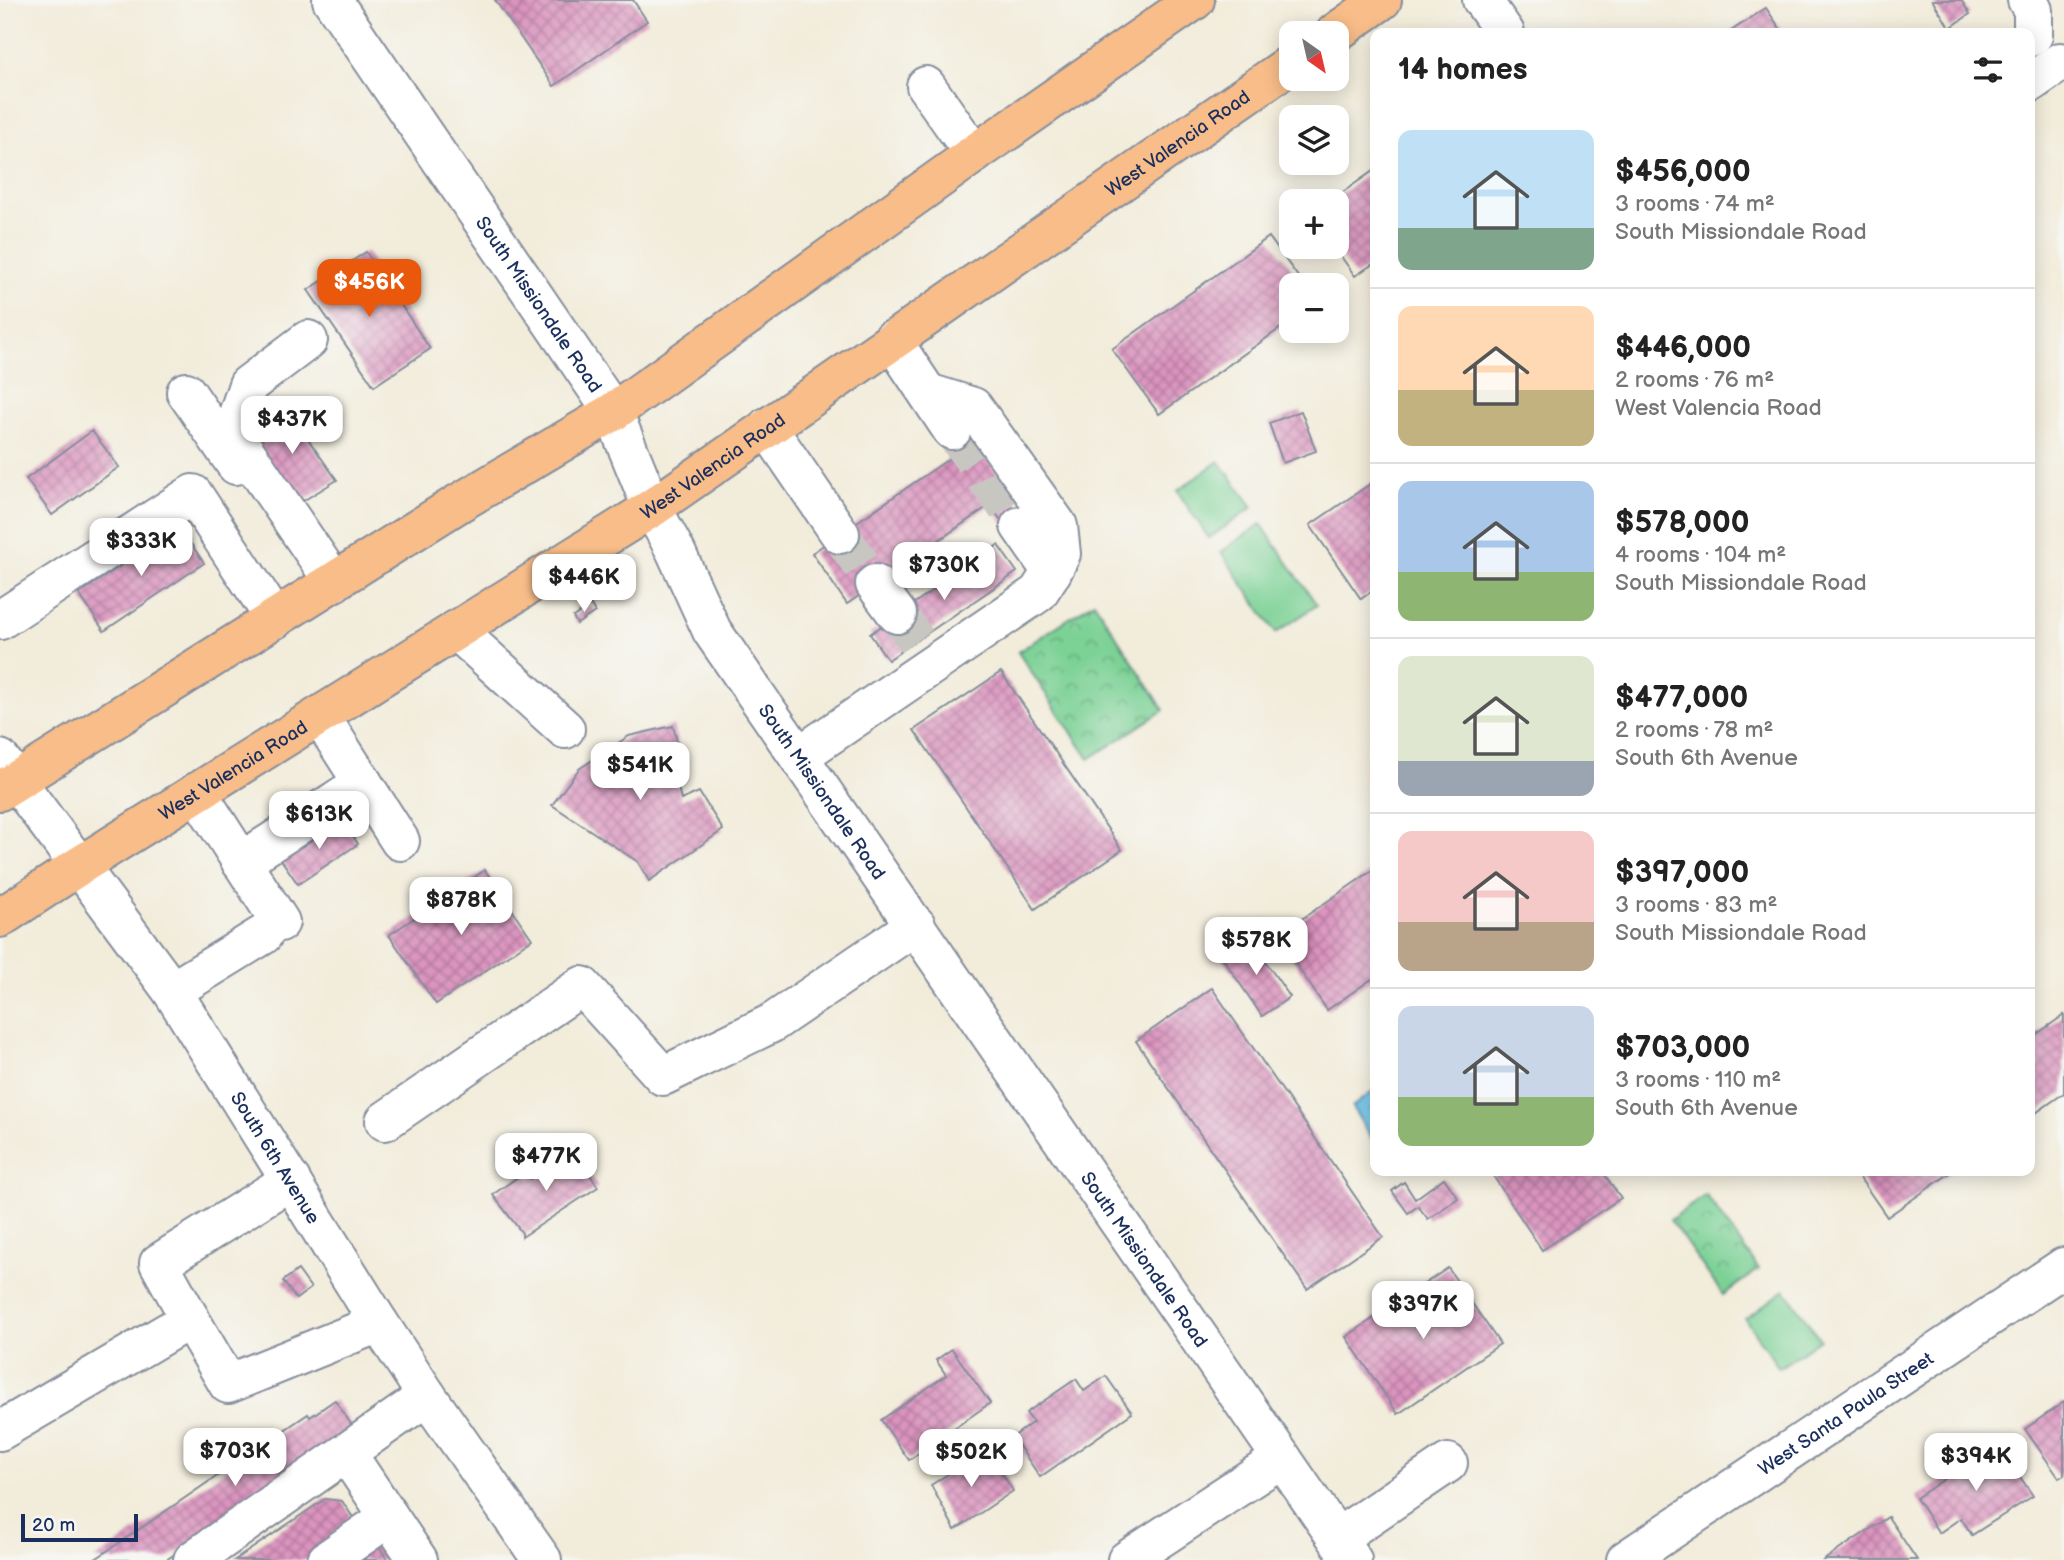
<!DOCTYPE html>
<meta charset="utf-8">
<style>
:root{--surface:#fff;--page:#f2f2f2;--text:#222;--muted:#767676;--line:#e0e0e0;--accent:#ea580c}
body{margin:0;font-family:"Balsamiq Sans",sans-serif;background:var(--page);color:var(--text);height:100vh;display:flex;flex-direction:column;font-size:26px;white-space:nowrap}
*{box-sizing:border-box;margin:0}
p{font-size:23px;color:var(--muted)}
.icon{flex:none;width:38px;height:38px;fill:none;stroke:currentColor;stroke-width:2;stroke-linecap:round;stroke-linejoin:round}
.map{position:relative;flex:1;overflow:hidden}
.sheet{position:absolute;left:1370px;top:28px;width:665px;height:1148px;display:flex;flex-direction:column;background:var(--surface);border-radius:14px;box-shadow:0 4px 18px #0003}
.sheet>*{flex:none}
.needle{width:46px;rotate:146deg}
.controls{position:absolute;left:1279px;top:21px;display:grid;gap:14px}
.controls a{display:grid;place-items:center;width:70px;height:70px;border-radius:14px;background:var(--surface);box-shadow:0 4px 18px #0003;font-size:35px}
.scale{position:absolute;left:21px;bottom:18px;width:117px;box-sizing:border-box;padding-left:7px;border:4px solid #1b2f5e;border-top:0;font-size:19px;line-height:24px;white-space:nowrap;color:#1b2f5e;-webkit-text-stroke:5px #f6f6f2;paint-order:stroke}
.price{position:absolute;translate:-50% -60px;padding:0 16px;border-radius:14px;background:#fff;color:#222;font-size:23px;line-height:46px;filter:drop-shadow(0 2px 4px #0008)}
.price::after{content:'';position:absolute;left:50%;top:42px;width:21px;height:16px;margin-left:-10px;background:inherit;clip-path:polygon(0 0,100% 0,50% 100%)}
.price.on{background:var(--accent);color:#fff}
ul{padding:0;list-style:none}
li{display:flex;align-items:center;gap:21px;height:175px;padding:0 28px}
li+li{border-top:2px solid var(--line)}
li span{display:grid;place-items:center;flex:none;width:196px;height:140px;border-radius:14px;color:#555}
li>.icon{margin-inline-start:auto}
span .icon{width:84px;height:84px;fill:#fffc;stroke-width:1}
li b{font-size:30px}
h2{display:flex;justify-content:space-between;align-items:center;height:84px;padding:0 28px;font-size:30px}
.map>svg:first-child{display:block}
</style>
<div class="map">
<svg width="2064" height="1560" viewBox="0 0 2064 1560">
<defs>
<pattern id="park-crowns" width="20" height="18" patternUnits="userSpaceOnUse" patternTransform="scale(1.75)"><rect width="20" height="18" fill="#7bd195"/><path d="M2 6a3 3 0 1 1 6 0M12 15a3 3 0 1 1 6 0" fill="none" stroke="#64aa7d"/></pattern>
<pattern id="water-ripples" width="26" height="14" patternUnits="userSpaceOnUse" patternTransform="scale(1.75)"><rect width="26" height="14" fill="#67c0e5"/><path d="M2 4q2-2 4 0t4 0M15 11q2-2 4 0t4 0" fill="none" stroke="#549cbd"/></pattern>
<pattern id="building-cross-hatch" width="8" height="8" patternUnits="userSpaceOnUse" patternTransform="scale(1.75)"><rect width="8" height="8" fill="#db94be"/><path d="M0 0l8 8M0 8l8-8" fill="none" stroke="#b1799e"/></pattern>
</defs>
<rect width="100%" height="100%" fill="#f6f6f2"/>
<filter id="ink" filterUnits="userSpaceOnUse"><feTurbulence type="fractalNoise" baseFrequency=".0143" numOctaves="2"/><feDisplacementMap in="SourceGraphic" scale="14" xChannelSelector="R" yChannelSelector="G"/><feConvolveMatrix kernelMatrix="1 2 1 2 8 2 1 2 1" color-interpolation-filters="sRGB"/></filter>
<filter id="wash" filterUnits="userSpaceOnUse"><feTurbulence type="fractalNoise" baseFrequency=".00686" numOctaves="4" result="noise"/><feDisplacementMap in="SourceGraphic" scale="28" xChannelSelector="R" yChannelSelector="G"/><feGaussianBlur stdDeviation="1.57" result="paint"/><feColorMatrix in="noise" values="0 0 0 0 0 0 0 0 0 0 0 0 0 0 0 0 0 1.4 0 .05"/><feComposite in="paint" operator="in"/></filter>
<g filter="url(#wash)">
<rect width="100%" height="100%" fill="#f2ecda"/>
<g fill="url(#park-crowns)" stroke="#4b807a" stroke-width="2">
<path d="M1094 602 1164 710 1089 759 1018 652Z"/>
<path d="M1706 1195 1759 1269 1723 1295 1670 1220Z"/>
</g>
<g fill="#7bd195" stroke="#4b807a" stroke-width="2">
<path d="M1219 461 1253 507 1209 538 1177 491Z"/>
<path d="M1261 524 1317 605 1276 633 1221 552Z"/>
<path d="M1785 1290 1820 1339 1779 1368 1745 1319Z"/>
</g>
<path fill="url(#water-ripples)" stroke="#4178a2" stroke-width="2" d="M1375 1090V1144L1352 1107Z"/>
<g id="blocks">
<g fill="url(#building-cross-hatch)">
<path d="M495 0H633L647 21 554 86Z"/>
<path d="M1932 0H1961L1970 14 1950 28Z"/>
<path d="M1766 8 1783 33H1728Z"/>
<path d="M1376 169V262L1355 276 1334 247H1337V201H1330Z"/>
<path d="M1269 237 1304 285H1292V320L1159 414 1112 349Z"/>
<path d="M366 252 430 349 374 386 308 290Z"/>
<path d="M285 407 337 480 298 504 247 435Z"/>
<path d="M1301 411 1316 451 1283 463 1269 423Z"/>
<path d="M962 422 1030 519 1010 533 990 505 847 604 812 553 950 458 938 439Z"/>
<path d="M92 431 119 467 52 515 26 479Z"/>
<path d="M1376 480V588L1361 599 1310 525Z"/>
<path d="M179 526 204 563 104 631 79 594Z"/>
<path d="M998 545 1017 572 888 660 870 634Z"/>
<path d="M591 605 595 612 577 624 573 617Z"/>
<path d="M1001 672 1122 850 1035 909 914 730Z"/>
<path d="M673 726 680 753 671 756 681 800 699 792 723 830 649 881 638 862 552 805 579 769 629 736Z"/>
<path d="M340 817 358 844 298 884 280 858Z"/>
<path d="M1376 868V976L1327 1010 1277 936Z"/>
<path d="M485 870 532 939 436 1004 389 935Z"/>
<path d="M1249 938 1290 997 1262 1016 1222 957Z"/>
<path d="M1212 988 1383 1237 1307 1289 1136 1041Z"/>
<path d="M2064 1015V1093L2030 1117V1039Z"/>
<path d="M574 1150 598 1187 522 1237V1233L493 1195 495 1193 525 1172 530 1179Z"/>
<path d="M1490 1171H1602L1621 1198 1542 1250Z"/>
<path d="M1855 1171H1953L1887 1217Z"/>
<path d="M1444 1178 1458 1198 1428 1219 1418 1206 1408 1213 1392 1191 1404 1182 1415 1199Z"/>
<path d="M1448 1268 1500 1344 1398 1414 1346 1337Z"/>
<path d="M298 1270 311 1288 296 1299 283 1281Z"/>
<path d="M952 1349 990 1403 909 1460 881 1420 946 1375 936 1360Z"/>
<path d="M1106 1376 1132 1413 1040 1477 1013 1437 1033 1422 1026 1413 1076 1379 1084 1391Z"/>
<path d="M335 1400 353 1427 332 1447 166 1560H94L308 1414 310 1417Z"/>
<path d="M2064 1402V1475L2059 1478 2025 1429Z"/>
<path d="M1998 1444 2033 1496 1972 1535 1961 1518 1939 1533 1916 1498Z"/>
<path d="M987 1449 1013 1491 955 1530 931 1485Z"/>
<path d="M325 1499 342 1501 360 1528 313 1560H235Z"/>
<path d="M1888 1517 1917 1560H1824Z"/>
<path d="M375 1542 388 1560H349Z"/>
</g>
</g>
</g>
<g filter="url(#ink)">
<use href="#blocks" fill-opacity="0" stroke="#868e9c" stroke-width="2"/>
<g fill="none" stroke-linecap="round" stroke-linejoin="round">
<g stroke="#c7c6c1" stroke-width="38" stroke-dasharray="38 19" stroke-linecap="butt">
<path d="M952 430 1020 526"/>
<path d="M840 534 875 584"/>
<path d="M897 614 917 641"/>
</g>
<g stroke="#868e9c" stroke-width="42">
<g id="minor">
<path id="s1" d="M332 0 613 412 652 508 675 550 712 631 1352 1560"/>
<path d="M1482 0 1505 33"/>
<path d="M2027 0 2033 10V35L2030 37"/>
<path d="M2030 83 2060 62"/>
<path d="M926 86 974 154"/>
<path d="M308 340 248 385 232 432 334 582"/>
<path d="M892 340 952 430"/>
<path d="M186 392 236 465"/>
<path d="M767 427 840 534"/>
<path d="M1020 526 1052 572"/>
<path d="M875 584 897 614"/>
<path d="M0 620 193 494 275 619"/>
<path d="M456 630 565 729"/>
<path d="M320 716 400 841"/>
<path d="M799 756 1038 593 1053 570 1061 554 1058 526 973 407 928 393"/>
<path id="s2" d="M0 759 172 991 379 1323 427 1396 542 1560"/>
<path d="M197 792 280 922"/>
<path d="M241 862 363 783"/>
<path d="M172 991 263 935"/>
<path d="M385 1121 582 986 663 1076 772 1023 916 925"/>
<path d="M190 1319 159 1263 291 1180"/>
<path d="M0 1431 190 1319 228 1384 379 1323"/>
<path d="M347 1454 418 1560"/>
<path d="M1337 1538 1448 1463"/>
<path d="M193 1560 427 1396"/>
<path d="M327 1560 389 1517"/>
<path d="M1127 1560 1282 1458"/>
<path id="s3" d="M1626 1560 2064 1267"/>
</g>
</g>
<g stroke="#868e9c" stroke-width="42">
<g id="major">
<path d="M1335 33 1382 0"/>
<path d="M0 791 459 503 613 412 974 154 1195 0"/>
<path id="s4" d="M0 918 79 866 652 508 1292 63"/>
</g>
</g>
<use href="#minor" stroke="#fff" stroke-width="38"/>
<use href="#major" stroke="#f8bd89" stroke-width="38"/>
</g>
</g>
<g text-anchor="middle" stroke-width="5" stroke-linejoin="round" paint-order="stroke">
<g font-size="19" fill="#1b2f5e" stroke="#f6f6f2">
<text dy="7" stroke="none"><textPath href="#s4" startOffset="1410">West Valencia Road</textPath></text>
<text dy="7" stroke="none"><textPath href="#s1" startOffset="368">South Missiondale Road</textPath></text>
<text dy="7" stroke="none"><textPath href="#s4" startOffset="844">West Valencia Road</textPath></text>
<text dy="7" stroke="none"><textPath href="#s4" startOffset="276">West Valencia Road</textPath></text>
<text dy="7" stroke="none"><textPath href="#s1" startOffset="934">South Missiondale Road</textPath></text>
<text dy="7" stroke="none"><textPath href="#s2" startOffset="485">South 6th Avenue</textPath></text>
<text dy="7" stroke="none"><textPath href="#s1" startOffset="1502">South Missiondale Road</textPath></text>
<text dy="7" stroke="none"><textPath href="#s3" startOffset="264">West Santa Paula Street</textPath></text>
</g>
</g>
</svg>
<div class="controls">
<a><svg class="needle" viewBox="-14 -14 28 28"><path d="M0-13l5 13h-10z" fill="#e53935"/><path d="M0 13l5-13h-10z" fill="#767676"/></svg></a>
<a><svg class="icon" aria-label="layers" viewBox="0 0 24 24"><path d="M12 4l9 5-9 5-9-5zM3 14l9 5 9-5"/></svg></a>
<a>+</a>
<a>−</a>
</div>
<div class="scale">20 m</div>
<b class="price on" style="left:369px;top:319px">$456K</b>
<b class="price" style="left:292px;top:456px">$437K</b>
<b class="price" style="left:141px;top:578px">$333K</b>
<b class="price" style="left:944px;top:602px">$730K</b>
<b class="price" style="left:584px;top:614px">$446K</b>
<b class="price" style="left:640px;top:802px">$541K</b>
<b class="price" style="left:319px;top:851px">$613K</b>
<b class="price" style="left:461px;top:937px">$878K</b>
<b class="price" style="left:1256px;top:977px">$578K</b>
<b class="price" style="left:546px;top:1193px">$477K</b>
<b class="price" style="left:1423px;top:1341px">$397K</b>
<b class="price" style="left:235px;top:1488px">$703K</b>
<b class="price" style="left:971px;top:1489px">$502K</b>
<b class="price" style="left:1976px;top:1493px">$394K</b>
<section class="sheet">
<h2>14 homes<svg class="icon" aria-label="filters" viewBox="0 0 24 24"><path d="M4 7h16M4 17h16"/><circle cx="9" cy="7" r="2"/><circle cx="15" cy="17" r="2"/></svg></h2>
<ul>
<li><span style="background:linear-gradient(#bfe0f5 70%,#7fa58c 0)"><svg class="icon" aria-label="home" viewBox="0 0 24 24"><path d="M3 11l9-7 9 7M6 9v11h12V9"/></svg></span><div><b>$456,000</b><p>3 rooms · 74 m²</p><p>South Missiondale Road</p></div></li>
<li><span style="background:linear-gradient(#ffd9b3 60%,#c2b280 0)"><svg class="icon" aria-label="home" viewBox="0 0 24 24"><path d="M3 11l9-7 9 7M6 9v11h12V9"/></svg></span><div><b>$446,000</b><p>2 rooms · 76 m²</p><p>West Valencia Road</p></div></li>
<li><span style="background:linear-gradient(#a9c7e8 65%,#8fb573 0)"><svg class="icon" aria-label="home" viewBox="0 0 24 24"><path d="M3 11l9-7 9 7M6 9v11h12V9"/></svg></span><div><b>$578,000</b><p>4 rooms · 104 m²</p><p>South Missiondale Road</p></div></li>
<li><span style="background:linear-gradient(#dfe7d0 75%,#9aa5b1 0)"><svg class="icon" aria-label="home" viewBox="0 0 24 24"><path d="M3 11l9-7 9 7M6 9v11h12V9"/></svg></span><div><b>$477,000</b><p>2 rooms · 78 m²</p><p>South 6th Avenue</p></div></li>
<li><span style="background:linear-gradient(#f6c9c9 65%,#b9a48a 0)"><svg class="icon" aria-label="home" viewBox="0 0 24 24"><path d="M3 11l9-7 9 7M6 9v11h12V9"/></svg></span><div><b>$397,000</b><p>3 rooms · 83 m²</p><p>South Missiondale Road</p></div></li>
<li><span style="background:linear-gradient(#c9d6e8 65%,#8fb573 0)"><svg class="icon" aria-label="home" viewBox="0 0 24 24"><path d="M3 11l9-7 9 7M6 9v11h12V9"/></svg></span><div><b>$703,000</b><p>3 rooms · 110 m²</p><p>South 6th Avenue</p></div></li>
</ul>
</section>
</div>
